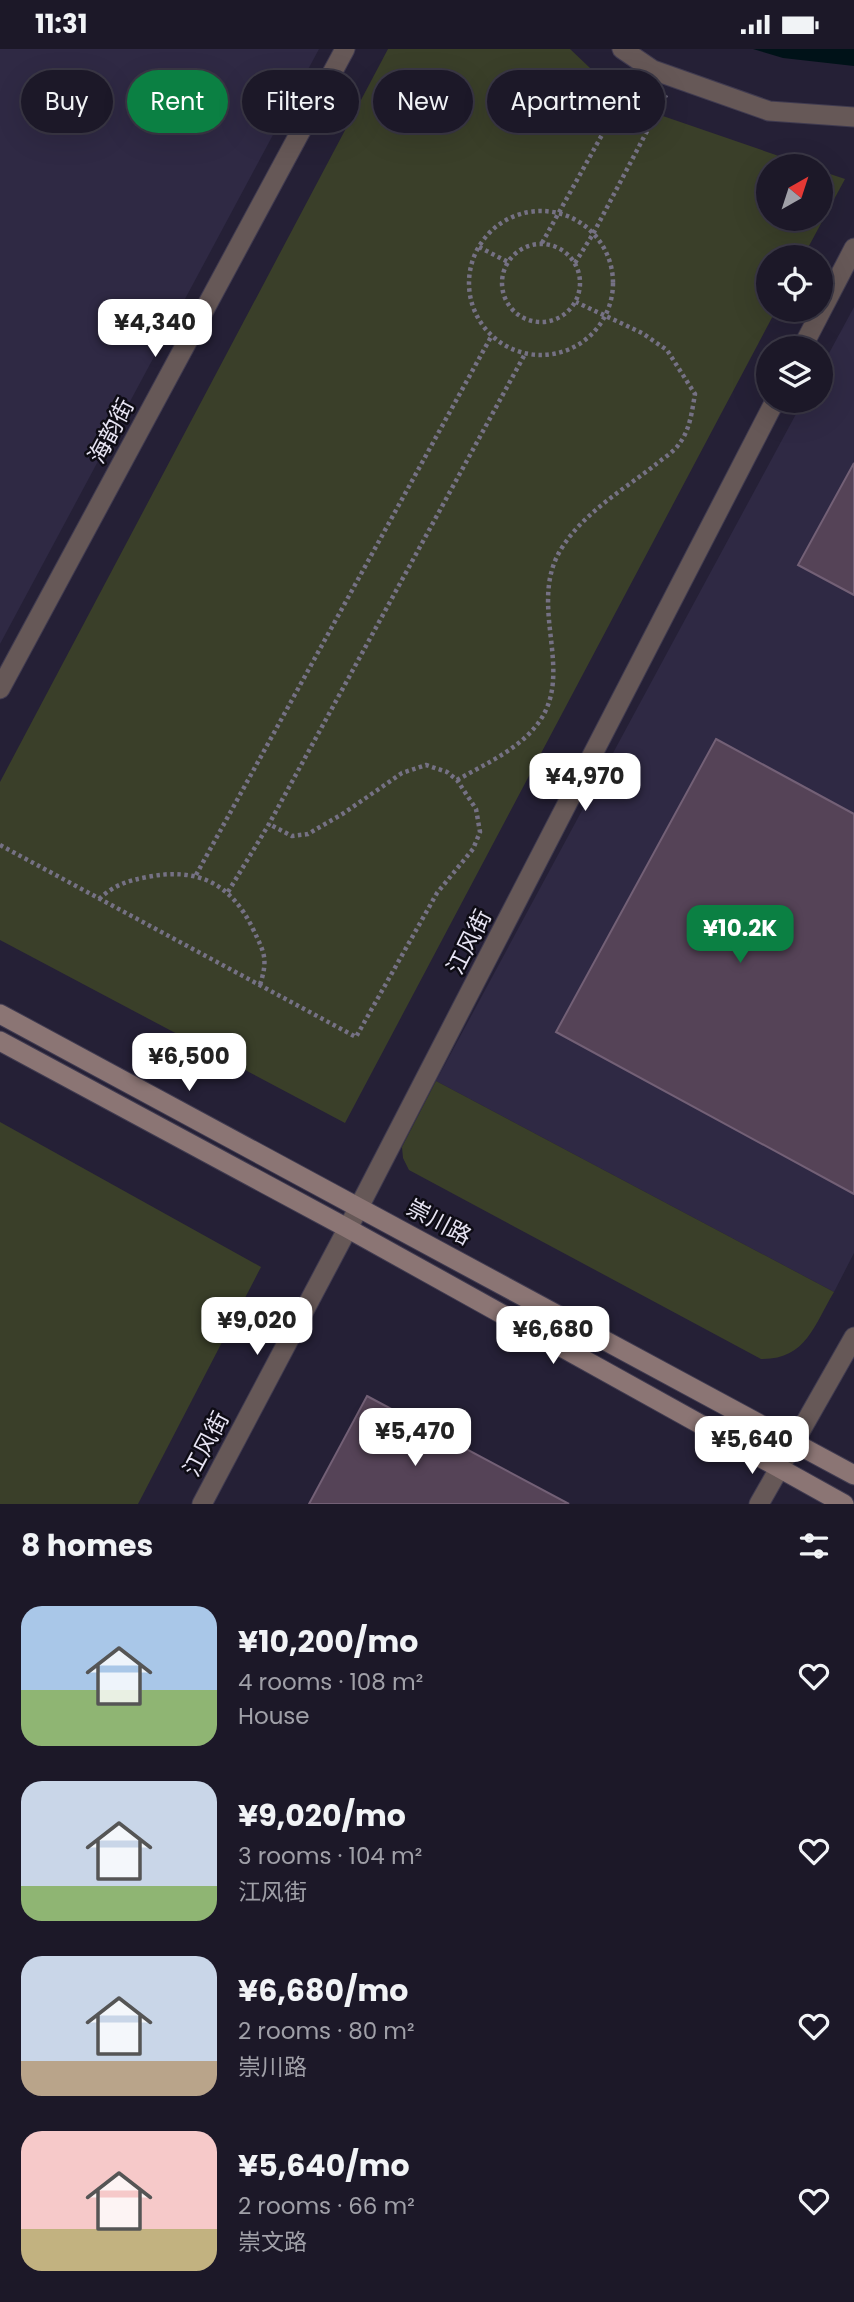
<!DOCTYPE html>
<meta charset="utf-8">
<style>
:root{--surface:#1c1828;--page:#252130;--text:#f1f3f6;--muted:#a0a0a8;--line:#3a3745;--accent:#0b8043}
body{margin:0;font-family:Poppins,"Noto Sans SC",sans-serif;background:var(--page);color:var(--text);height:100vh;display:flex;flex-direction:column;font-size:26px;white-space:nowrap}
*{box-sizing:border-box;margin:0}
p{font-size:23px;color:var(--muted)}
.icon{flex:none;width:38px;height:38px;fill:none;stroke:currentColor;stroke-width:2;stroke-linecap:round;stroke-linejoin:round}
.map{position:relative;height:1455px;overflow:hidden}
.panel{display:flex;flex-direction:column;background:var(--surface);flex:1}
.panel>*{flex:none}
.hud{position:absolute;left:21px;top:21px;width:812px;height:63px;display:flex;gap:14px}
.needle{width:46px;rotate:39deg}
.controls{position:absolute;left:756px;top:105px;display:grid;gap:14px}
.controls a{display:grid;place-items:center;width:77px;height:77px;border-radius:50%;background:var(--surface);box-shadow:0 7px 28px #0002,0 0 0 2px var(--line);font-size:35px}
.price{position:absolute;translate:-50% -60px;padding:0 16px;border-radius:14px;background:#fff;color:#222;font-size:23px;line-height:46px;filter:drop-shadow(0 2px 4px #0008)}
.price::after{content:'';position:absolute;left:50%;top:42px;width:21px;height:16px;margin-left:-10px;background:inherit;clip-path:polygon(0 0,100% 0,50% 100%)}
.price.active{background:var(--accent);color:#fff}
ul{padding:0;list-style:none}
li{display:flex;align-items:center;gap:21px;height:175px;padding:0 21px}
li span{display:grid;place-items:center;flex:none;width:196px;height:140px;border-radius:21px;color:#555}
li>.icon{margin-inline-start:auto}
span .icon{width:84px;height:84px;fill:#fffc;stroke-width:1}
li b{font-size:30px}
h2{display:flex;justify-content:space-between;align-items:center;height:84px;padding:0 21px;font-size:30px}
.chip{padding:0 24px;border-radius:32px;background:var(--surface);box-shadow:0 7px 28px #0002,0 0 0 2px var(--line);font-size:24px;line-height:63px}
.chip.active{background:var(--accent);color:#fff}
.status{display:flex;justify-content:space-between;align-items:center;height:49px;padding:0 35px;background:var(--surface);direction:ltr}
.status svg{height:19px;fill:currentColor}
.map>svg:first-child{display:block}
</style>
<div class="status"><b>11:31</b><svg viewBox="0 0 49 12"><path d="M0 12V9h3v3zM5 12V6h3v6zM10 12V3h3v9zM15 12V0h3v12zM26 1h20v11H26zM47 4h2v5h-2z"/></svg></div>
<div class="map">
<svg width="854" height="1455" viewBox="0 0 854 1455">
<rect width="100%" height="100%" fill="#252036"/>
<g fill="#2f2944">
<path d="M0 0H319L0 595Z"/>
<path d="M854 258V1204L834 1243 436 1032 803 352H821V319Z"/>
</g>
<g fill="#3a3f29">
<path d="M388 0H570L628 55 808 117H768V170H821V122L845 130 803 208H768V261H776L345 1074 0 891V733Z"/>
<path d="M436 1032 834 1243C814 1276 806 1311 761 1310L409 1121 403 1109 402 1098Z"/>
<path d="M0 1073 261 1218 138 1455H0Z"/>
</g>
<path fill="#001218" d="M753 0H854V17L783 9Z"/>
<g fill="#554357" stroke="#736076" stroke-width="2">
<path d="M854 414V546L798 516Z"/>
<path d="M716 690 854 765V1145L556 983Z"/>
<path d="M367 1347 569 1455H309Z"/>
</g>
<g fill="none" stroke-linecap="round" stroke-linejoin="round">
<g stroke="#403b50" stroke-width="21">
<g id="tertiary">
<path d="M622 0 653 21 769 62 854 68"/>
<path d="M802 299 854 199"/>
<path d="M0 640 345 0"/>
<path d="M202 1455 359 1158 775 352"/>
<path d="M759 1455 854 1288"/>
</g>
</g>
<g stroke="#403b50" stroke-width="21">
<g id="secondary">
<path d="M0 965 854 1426"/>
<path d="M0 992 347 1179 844 1455"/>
</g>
</g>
<g stroke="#757184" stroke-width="4.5" stroke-dasharray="3.5 3.5" stroke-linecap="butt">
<circle cx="541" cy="234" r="72"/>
<path d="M542 194 633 30"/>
<circle cx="541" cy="234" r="39"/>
<path d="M479 198 508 213"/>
<path d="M575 214 593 185 666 46"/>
<path d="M457 731C485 715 520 700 539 673 576 621 525 554 563 497 585 463 623 441 655 416 662 410 674 403 679 395 690 381 692 362 695 345L667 301 642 284 576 253"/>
<path d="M0 796 356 988 437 844 473 800 480 783 476 760 457 731 447 723 426 716 402 724 344 764 308 785 292 787 269 775"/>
<path d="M196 826 492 286"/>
<path d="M228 843 269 775 525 305"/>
<path d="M99 850C114 836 127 832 147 828 197 818 231 834 253 880 265 905 268 910 260 936"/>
</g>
<use href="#tertiary" stroke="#665857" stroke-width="19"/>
<use href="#secondary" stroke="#8b7574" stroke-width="19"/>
</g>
<g text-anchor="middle" stroke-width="5" stroke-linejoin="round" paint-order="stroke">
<g font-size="23" fill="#e7e4f3" stroke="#0e0c15">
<text transform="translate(111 382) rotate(-62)" y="8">海韵街</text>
<text transform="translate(469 893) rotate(-63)" y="8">江风街</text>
<text transform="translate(439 1173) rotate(28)" y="8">崇川路</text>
<text transform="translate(206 1395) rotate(-62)" y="8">江风街</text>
</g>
</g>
</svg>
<div class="controls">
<a><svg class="needle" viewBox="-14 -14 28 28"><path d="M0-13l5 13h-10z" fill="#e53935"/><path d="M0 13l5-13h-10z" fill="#a0a0a8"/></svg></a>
<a><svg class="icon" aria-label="locate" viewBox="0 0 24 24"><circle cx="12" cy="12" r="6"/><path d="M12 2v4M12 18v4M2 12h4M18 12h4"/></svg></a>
<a><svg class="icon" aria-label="layers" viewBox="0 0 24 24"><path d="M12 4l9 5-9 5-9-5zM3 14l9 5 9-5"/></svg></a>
</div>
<b class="price" style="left:155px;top:310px">¥4,340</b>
<b class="price" style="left:585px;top:764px">¥4,970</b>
<b class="price active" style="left:740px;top:916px">¥10.2K</b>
<b class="price" style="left:189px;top:1044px">¥6,500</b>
<b class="price" style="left:257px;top:1308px">¥9,020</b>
<b class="price" style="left:553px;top:1317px">¥6,680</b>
<b class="price" style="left:415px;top:1419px">¥5,470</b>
<b class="price" style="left:752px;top:1427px">¥5,640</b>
<div class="hud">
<a class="chip">Buy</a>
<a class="chip active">Rent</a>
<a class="chip">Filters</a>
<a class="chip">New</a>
<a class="chip">Apartment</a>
</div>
</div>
<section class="panel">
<h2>8 homes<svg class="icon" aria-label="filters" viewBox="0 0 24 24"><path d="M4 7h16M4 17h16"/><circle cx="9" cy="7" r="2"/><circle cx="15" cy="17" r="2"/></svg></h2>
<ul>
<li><span style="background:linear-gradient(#a9c7e8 60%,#8fb573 0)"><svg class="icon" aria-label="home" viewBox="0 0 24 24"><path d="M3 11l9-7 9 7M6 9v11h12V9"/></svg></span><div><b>¥10,200/mo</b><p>4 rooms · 108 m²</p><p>House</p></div><svg class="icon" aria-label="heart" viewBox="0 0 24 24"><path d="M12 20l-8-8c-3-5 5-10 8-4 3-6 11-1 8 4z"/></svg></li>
<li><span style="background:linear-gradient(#c9d6e8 75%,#8fb573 0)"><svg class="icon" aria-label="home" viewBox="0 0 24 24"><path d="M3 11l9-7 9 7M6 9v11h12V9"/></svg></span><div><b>¥9,020/mo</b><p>3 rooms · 104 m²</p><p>江风街</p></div><svg class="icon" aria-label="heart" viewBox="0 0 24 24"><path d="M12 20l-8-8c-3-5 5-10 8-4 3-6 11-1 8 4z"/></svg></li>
<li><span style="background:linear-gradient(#c9d6e8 75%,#b9a48a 0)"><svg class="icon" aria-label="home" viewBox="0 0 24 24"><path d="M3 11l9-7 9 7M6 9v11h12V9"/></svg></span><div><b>¥6,680/mo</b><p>2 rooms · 80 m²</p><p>崇川路</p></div><svg class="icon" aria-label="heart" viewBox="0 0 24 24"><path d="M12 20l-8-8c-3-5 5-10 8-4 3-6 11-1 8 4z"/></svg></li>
<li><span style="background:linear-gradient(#f6c9c9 70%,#c2b280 0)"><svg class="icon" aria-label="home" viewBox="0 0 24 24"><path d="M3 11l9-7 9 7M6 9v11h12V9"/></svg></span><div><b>¥5,640/mo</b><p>2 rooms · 66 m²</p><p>崇文路</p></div><svg class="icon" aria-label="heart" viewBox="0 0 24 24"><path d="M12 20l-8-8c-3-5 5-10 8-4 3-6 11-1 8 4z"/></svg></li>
</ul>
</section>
